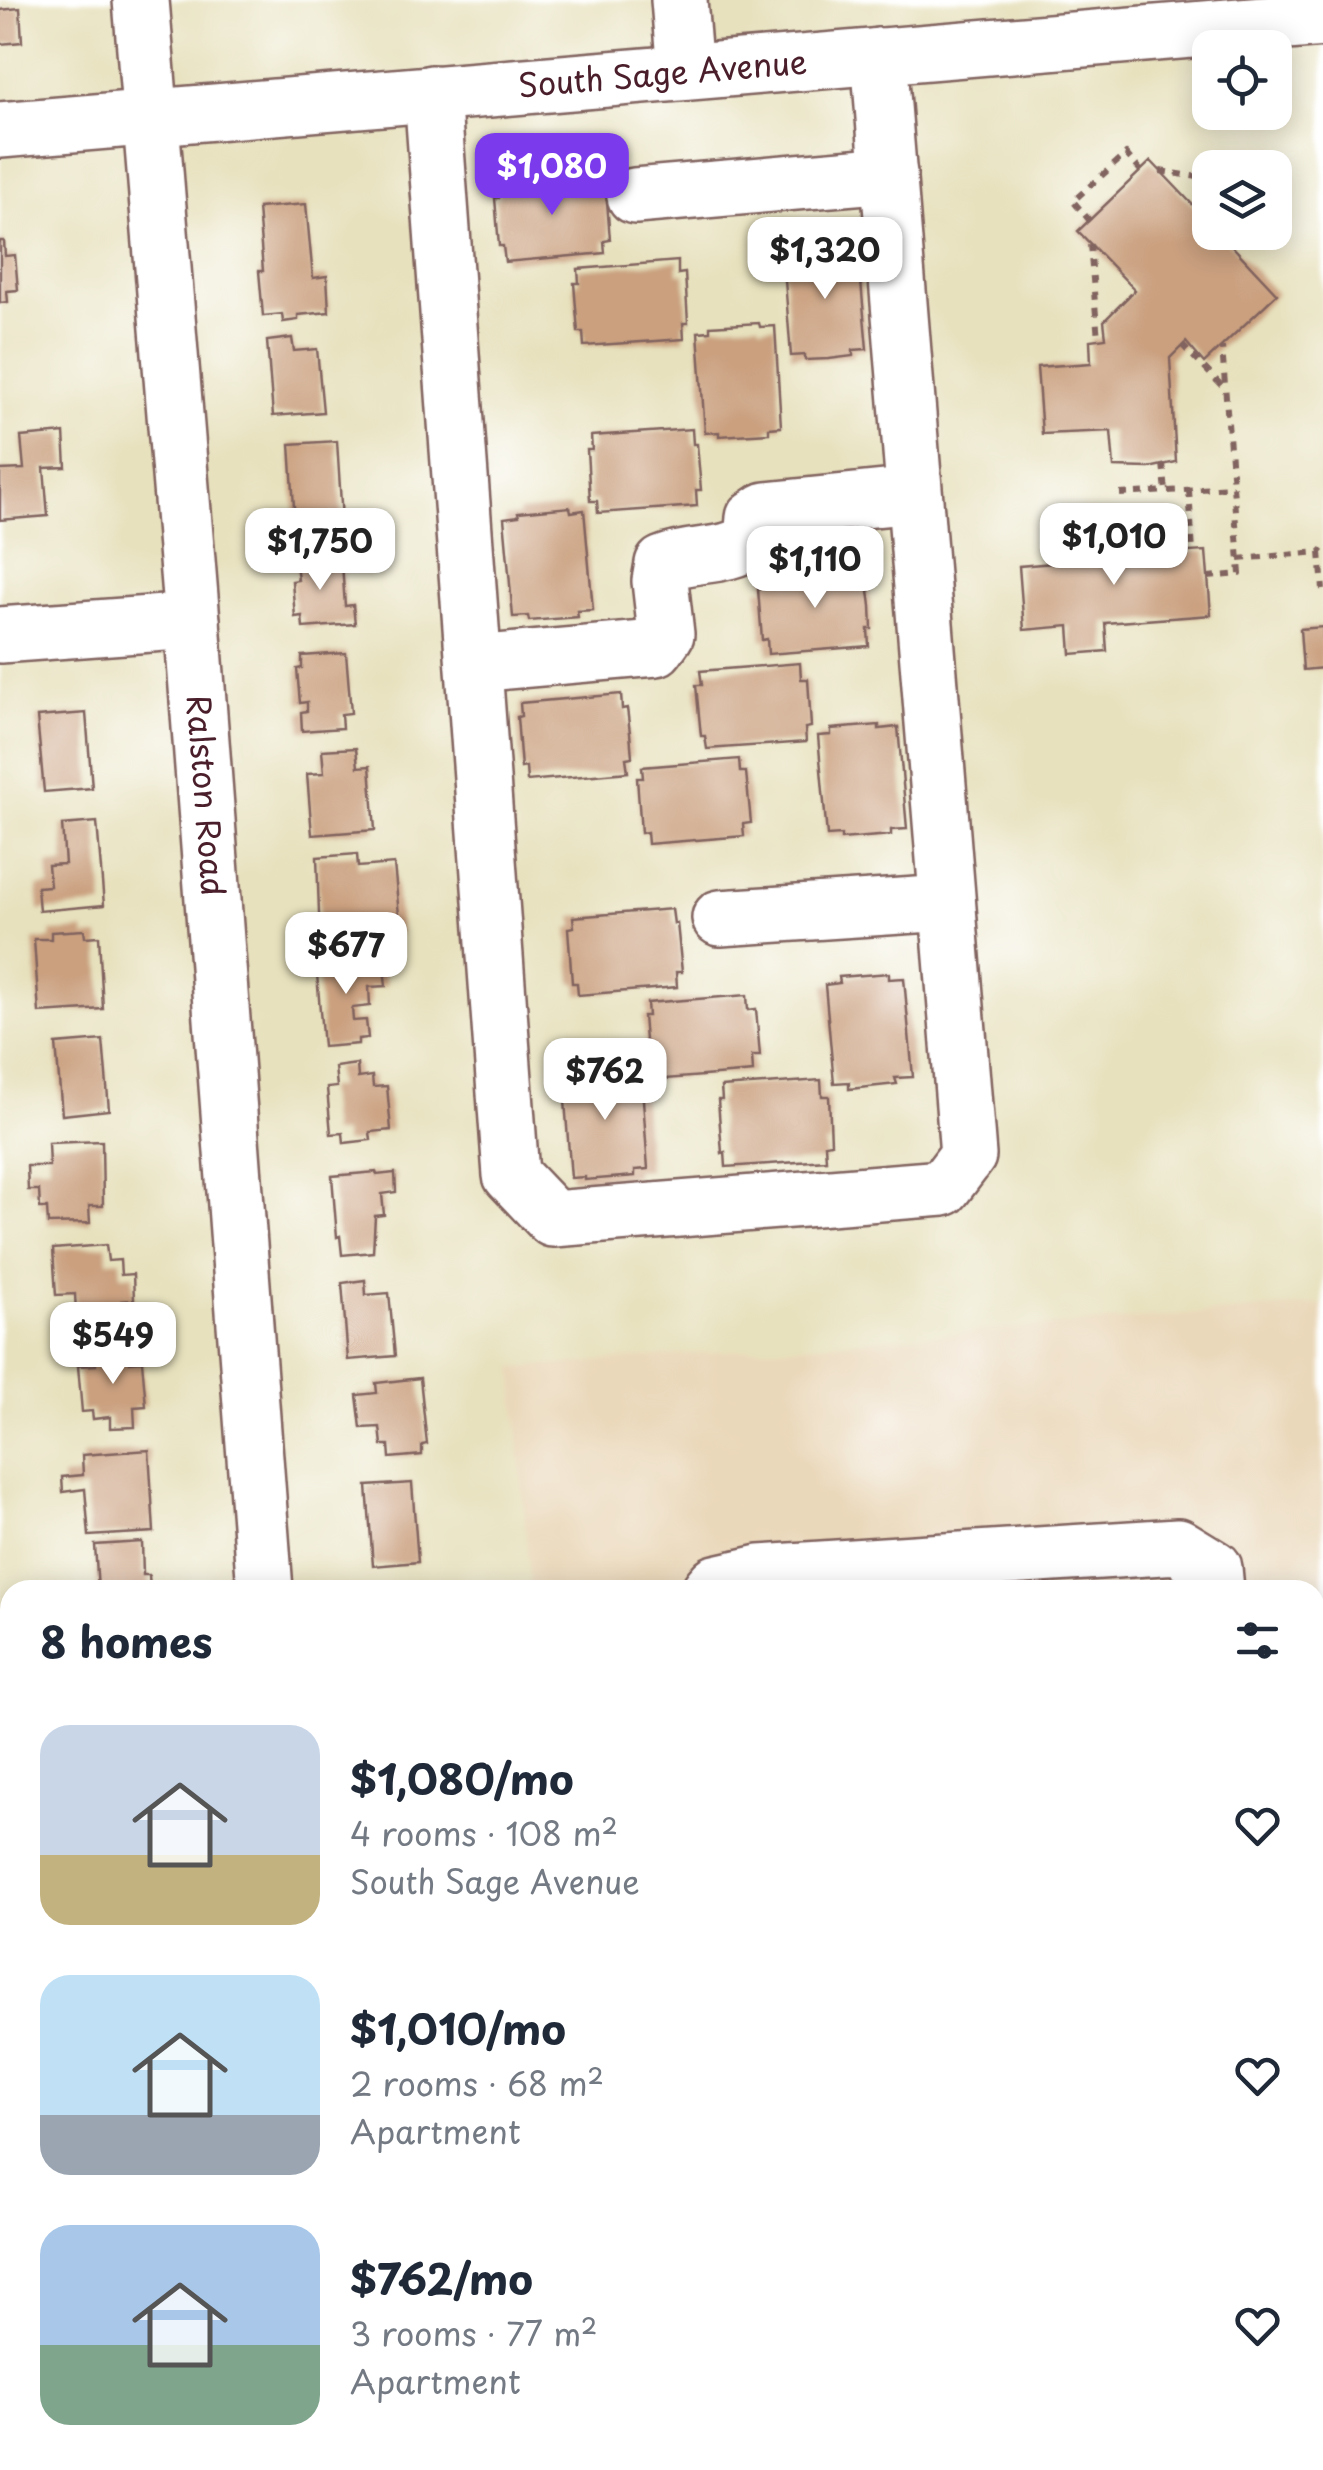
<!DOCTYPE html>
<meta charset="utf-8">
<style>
:root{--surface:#fff;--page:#f2f2f3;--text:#1f2937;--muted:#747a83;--accent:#7c3aed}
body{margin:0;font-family:"Playpen Sans",sans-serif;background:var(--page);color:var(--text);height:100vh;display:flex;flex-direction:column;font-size:38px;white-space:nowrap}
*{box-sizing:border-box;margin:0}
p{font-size:32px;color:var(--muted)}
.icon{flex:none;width:55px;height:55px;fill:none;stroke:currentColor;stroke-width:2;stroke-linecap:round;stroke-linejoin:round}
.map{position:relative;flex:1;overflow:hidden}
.panel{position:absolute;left:0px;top:1580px;width:1325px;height:890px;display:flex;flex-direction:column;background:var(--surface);border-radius:30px 30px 0 0;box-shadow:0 5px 25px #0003}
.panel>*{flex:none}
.fabs{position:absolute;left:1192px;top:30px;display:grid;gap:20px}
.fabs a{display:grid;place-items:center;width:100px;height:100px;border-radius:20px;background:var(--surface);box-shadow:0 5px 25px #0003;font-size:50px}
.price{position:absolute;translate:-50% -85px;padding:0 22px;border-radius:20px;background:#fff;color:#222;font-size:32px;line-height:65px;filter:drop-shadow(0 2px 5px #0008)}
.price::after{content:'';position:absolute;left:50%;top:60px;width:30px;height:22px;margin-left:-15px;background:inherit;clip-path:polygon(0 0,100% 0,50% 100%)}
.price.selected{background:var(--accent);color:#fff}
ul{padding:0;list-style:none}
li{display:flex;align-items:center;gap:30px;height:250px;padding:0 40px}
li span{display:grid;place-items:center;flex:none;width:280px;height:200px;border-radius:30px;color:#555}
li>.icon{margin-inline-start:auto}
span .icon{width:120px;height:120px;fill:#fffc;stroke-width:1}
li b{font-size:42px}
h2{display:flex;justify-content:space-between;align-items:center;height:120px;padding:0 40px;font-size:42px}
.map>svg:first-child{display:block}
</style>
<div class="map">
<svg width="1323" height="2470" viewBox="0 0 1323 2470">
<rect width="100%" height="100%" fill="#fff"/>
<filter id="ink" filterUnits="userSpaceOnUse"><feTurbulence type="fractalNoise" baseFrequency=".01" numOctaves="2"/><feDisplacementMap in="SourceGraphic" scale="20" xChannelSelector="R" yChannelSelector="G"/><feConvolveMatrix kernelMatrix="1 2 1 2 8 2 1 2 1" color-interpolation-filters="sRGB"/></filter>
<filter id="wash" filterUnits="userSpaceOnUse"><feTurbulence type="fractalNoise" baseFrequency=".0048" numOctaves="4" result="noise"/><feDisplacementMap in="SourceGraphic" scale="40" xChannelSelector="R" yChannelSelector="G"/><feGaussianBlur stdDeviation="2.25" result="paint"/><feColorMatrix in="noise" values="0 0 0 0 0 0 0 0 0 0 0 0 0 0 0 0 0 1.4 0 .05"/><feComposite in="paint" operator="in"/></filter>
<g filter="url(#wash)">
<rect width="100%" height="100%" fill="#e7e1bd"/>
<path fill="#ead8ba" d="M1323 1304V2391L1315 2392V1590H530L513 1368Z"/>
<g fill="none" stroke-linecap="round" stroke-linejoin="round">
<g stroke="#5ecad4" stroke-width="68">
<path d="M1315 2448 1323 2447"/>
<path d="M1029 2470 1158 2460"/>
</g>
</g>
<g id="blocks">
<g fill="#caa07f">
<path d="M20 8 22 42 0 44V10Z"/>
<path d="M1151 161 1210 223V232H1219L1277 294 1204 363 1186 342 1170 358 1176 462 1149 468 1114 467 1111 431 1042 434 1037 367 1091 363 1090 340 1106 338 1104 321 1135 290 1078 231Z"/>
<path d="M599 176 600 189H606L610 240 604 241 605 253 505 262 503 246H499L495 198H499L498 183Z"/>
<path d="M306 204 313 278 327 276 329 312 298 315V320L283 322 282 314 263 316 259 271H263L258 208Z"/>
<path d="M0 241H4L5 256 15 255 18 290 7 291 8 302 0 303Z"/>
<path d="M845 244V249L858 248 867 349 853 350V356L829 359 805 360V355L791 356 783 255 795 254 794 248Z"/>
<path d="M678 261V274L685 273 688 323H683L684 339 584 346 583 332H578L576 308 574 283H579L578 269Z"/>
<path d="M759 323 760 327 775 326 781 427 769 428V433L719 436V432L705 433 698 332 710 331V326Z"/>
<path d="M292 338 294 351 317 349 323 412 273 416 267 341Z"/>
<path d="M692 429 693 444H697L701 490H696L697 506 598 513 597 501H590L587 450H592L591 436Z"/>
<path d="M64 433 66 467 44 468 48 516 0 520V470L24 469 21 437Z"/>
<path d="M337 441 342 520 295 523 290 444Z"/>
<path d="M570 507 571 512 584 510 593 610 577 611 578 617 529 621 528 616 513 617 504 518 519 516 518 512Z"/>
<path d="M1160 528H1170L1171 553 1206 551 1211 615 1105 623 1107 651 1071 654 1069 626 1024 630 1019 566 1065 562 1062 537 1098 534 1099 558 1135 556 1134 531Z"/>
<path d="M320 551 322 565 342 564 345 606 353 605 355 624 303 628 302 616 295 617 292 581 298 580 295 553Z"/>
<path d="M862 567 863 582H868L871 606 872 629H868L869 646 768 654 767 639 762 640 758 589H765L764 575Z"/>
<path d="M1323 627V668L1303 670 1300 629Z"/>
<path d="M346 653 351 713 341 714 342 728 302 731 301 712 307 711V702L300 703 297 669 302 668V656Z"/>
<path d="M800 663 801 679H808L811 727 805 728 806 742 707 749 705 736H701L696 685H702L700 671Z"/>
<path d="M621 694 622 709 627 708 630 733 632 757 626 758 628 772 527 781 526 767 521 768 517 717 521 716 520 703Z"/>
<path d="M86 713 92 788 44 792 37 717Z"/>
<path d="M879 725V729L898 727 907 829 891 830V835L841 839V835L827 836 818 736 831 735V729Z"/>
<path d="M356 748 358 767 370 766 375 830 312 835 307 774 324 773 322 750Z"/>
<path d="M739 759 740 772H746L751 823 743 824 744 836 648 844 647 832 641 833 639 805 637 778H643L642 767Z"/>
<path d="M97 822 104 905 39 911 37 887 50 886 48 865 65 864 62 825Z"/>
<path d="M357 854 358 867 394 864 401 935 320 941 317 857Z"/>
<path d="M672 909 674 924 677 923 682 972H676L677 987 578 995 577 983H572L568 928 574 927 573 917Z"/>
<path d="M84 930 85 937 99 936 103 1009 39 1013 34 939H51V932Z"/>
<path d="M383 957 386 986 369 987 370 1006 352 1008 353 1021 366 1020 368 1038 358 1039V1044L323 1047 316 962Z"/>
<path d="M889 973V979L904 978 913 1077 895 1078 897 1084 849 1089V1082L834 1083 825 985 840 983 839 977Z"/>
<path d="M747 995 748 1010 756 1009 760 1056H752L753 1072 653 1080 652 1065H647L643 1016H648L647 1003Z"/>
<path d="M103 1040 109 1110 62 1115 56 1044Z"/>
<path d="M357 1064 358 1078 372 1076 373 1087 387 1086 391 1130 370 1132 371 1140 344 1143 343 1133 331 1134 327 1088 337 1087 335 1067Z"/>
<path d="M627 1067 628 1073 641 1072 648 1169 635 1170V1176L585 1180V1177L571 1178 563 1075H575V1071Z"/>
<path d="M821 1080 822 1096H829L831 1143 825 1144 826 1160 726 1167 725 1152 722 1153 718 1100H722L721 1087Z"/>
<path d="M102 1141 103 1206H89L90 1223 48 1224 47 1208H40L39 1190H28L27 1166H49L48 1143Z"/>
<path d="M376 1172 377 1175 395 1173 396 1192 382 1194 384 1215 375 1216 373 1252 342 1255 340 1236 337 1237 332 1176Z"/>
<path d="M106 1245 108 1261 120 1260 121 1275 133 1274 134 1300 122 1301 123 1316 111 1317 112 1326 77 1328 75 1294 56 1295 53 1249Z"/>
<path d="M365 1280 366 1295 389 1293 395 1356 348 1360 342 1283Z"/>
<path d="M129 1346 130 1362 142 1361 146 1406 134 1407 135 1427 110 1428V1417L93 1419 92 1411 82 1412 78 1366 96 1365 95 1349Z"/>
<path d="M420 1378 427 1444 422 1445V1455L390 1458 389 1445H382L380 1427 361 1428 357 1395 377 1393 376 1383Z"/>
<path d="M149 1450 154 1532 89 1536 85 1489 63 1492 62 1477 83 1475 82 1455Z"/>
<path d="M412 1483 418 1562 373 1566 367 1486Z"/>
<path d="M142 1542 143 1575H149L150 1590H98L95 1545Z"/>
<path d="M1315 1845H1318L1323 1908V2124H1315Z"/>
</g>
</g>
</g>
<g filter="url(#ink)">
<use href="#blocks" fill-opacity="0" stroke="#81635e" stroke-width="2.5"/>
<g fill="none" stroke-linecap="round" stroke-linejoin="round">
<g stroke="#81635e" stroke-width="60">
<g id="minor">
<path id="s1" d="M141 0 192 621 265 1590"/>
<path d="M679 0 685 72"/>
<path d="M432 93 511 1175 553 1219 943 1188 968 1155 879 56"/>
<path id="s2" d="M0 130 1323 19"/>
<path d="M635 196 889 174"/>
<path d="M0 635 192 621"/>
<path d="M474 664 656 648 666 634 660 581 663 564C693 552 725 559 752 540L754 518 766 510 914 495"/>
<path d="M720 918 947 903"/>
<path d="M710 1590 716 1583 760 1573 1178 1546 1214 1568 1216 1590"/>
<path d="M0 2153 10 2152"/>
<path d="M1315 2196 1323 2194"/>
<path d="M1315 2351H1323"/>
<path d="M334 2460V2470"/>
</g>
</g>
<g stroke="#81635e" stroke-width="6" stroke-dasharray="8 8" stroke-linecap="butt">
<path d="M1160 171 1210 179"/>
<path d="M1275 185H1279"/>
<path d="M1090 221 1073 201 1126 154 1141 171"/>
<path d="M1090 244 1098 339"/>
<path d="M1182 345 1223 387"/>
<path d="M1163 464 1166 491"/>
<path d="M1189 490 1193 552"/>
<path d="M1120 494 1233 487"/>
<path d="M1320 552 1323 590"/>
<path d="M1239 559 1320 552 1323 549"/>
<path d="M1208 577 1240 574 1222 347"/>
</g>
<use href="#minor" stroke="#fff" stroke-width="55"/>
</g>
</g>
<g text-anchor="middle" stroke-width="8" stroke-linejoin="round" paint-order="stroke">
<g font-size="32" fill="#4a1f2b" stroke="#fff">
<text dy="11" stroke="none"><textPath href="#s2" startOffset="665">South Sage Avenue</textPath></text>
<text dy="11" stroke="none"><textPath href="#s1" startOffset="798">Ralston Road</textPath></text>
</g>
</g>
</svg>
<div class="fabs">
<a><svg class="icon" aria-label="locate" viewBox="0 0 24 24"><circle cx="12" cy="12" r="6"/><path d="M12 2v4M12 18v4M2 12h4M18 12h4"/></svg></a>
<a><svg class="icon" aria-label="layers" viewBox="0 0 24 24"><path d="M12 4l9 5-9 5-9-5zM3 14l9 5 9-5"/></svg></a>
</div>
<b class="price selected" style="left:552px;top:218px">$1,080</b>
<b class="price" style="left:825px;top:302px">$1,320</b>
<b class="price" style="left:1114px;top:588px">$1,010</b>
<b class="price" style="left:320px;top:593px">$1,750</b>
<b class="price" style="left:815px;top:611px">$1,110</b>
<b class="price" style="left:346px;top:997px">$677</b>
<b class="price" style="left:605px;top:1123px">$762</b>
<b class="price" style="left:113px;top:1387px">$549</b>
<section class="panel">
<h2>8 homes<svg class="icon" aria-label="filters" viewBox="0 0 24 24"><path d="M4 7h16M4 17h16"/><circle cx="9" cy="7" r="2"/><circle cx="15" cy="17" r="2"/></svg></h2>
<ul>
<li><span style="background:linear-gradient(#c9d6e8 65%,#c2b280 0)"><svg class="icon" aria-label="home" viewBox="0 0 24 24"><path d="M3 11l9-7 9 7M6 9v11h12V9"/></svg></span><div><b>$1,080/mo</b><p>4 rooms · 108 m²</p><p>South Sage Avenue</p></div><svg class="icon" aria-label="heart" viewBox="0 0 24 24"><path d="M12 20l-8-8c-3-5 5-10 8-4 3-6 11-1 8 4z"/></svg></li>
<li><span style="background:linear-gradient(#bfe0f5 70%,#9aa5b1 0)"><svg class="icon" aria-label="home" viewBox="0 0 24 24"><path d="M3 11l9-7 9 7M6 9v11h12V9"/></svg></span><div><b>$1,010/mo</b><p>2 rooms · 68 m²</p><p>Apartment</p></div><svg class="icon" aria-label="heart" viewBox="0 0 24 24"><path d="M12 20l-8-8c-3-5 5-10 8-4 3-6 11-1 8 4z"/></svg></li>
<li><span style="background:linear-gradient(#a9c7e8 60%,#7fa58c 0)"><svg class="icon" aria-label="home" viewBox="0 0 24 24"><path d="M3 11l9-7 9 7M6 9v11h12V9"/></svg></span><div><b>$762/mo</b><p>3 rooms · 77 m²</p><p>Apartment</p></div><svg class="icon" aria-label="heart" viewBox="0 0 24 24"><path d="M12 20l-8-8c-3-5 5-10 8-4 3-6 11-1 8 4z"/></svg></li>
</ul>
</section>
</div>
